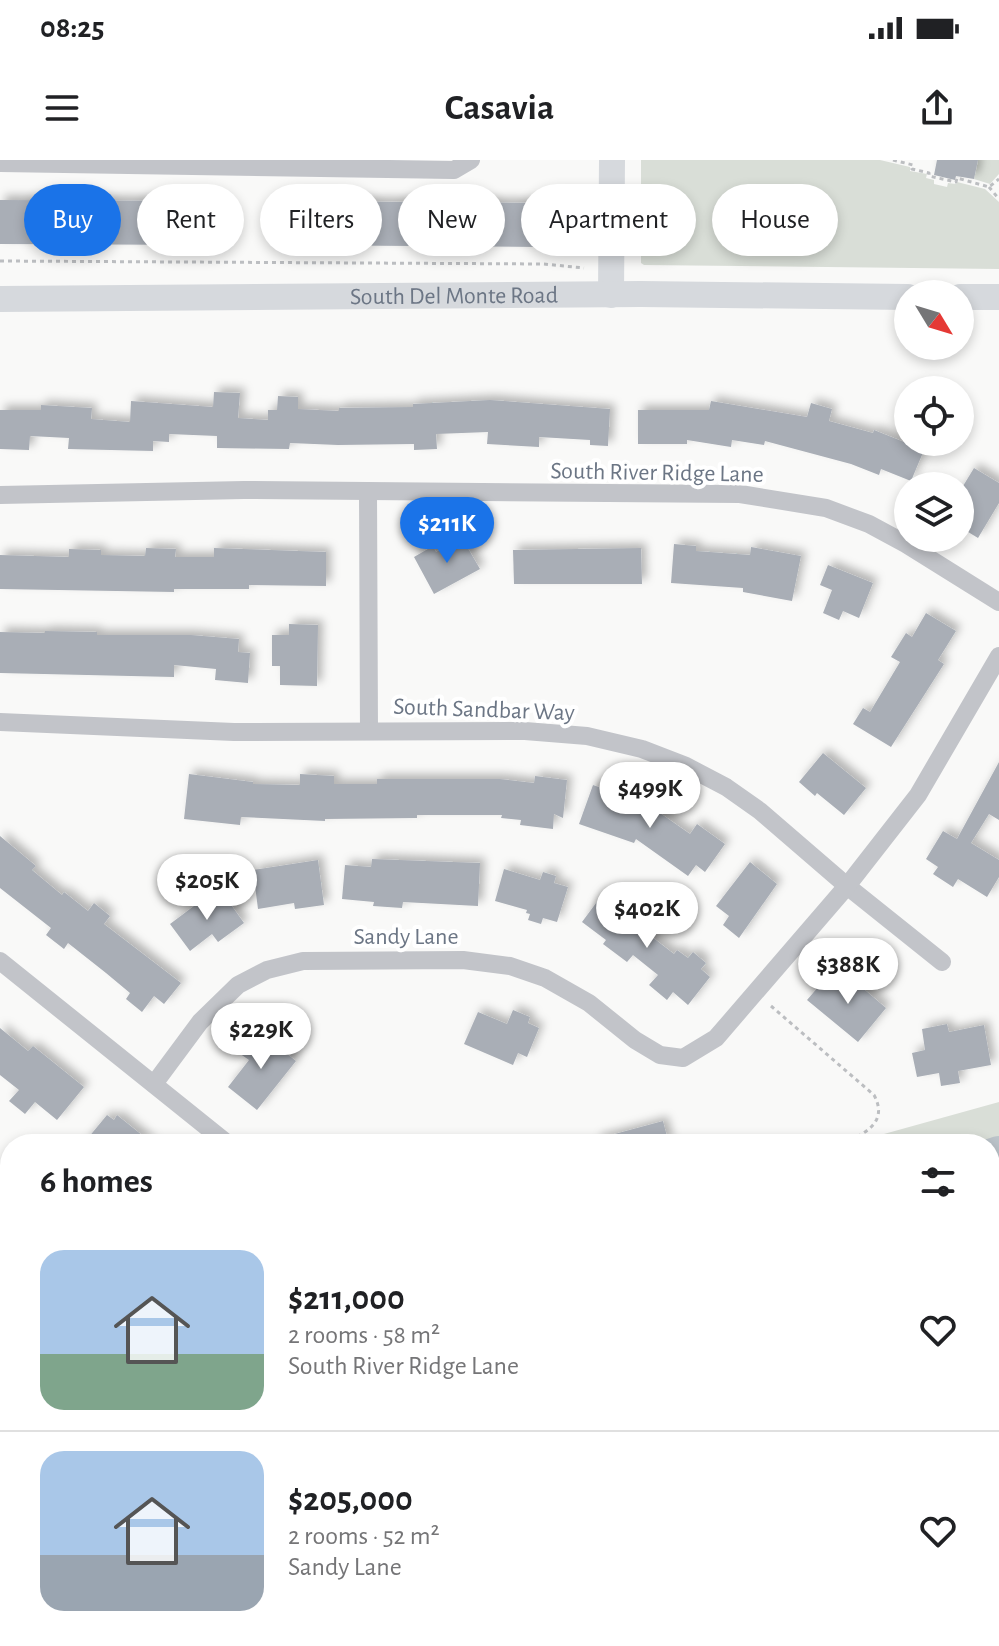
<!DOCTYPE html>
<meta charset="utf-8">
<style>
:root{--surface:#fff;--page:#f6f6f6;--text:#202124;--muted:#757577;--line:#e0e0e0;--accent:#1a73e8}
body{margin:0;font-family:"Alegreya Sans",sans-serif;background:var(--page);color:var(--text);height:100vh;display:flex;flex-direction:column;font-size:30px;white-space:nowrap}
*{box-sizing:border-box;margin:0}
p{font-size:26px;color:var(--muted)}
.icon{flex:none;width:44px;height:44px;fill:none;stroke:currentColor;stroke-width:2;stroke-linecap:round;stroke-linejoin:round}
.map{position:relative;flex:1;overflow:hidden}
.sheet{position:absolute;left:0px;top:974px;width:1000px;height:512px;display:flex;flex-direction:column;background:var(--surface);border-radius:32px 32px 0 0;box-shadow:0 4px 12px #0003}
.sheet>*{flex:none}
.banner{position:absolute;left:24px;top:24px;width:952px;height:72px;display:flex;gap:16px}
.needle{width:52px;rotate:128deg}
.buttons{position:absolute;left:894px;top:120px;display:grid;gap:16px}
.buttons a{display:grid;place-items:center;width:80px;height:80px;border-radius:50%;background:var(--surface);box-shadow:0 4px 12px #0003;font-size:40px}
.price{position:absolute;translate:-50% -68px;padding:0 18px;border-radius:28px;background:#fff;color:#222;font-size:26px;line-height:52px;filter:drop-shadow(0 2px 4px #0008)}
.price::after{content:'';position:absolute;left:50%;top:48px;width:24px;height:18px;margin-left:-12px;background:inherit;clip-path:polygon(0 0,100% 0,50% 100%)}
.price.selected{background:var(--accent);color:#fff}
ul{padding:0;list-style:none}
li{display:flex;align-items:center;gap:24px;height:200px;padding:0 40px}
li+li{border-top:2px solid var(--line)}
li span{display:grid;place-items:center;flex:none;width:224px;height:160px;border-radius:24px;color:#555}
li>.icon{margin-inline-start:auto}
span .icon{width:96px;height:96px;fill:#fffc;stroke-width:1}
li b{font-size:34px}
h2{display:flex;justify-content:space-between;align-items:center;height:96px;padding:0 40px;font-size:34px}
.pill{padding:0 28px;border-radius:36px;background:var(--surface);box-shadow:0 4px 12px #0003;font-size:28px;line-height:72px}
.pill.selected{background:var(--accent);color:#fff}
.status{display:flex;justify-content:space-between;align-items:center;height:56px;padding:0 40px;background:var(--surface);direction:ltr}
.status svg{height:22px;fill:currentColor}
header{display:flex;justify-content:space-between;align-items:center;height:104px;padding:0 40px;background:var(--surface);font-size:36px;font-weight:700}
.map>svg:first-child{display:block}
</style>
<div class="status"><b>08:25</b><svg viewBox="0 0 49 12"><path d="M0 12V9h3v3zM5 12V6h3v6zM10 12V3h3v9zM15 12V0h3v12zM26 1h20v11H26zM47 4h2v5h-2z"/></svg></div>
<header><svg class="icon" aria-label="menu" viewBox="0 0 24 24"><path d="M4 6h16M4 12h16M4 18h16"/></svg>Casavia<svg class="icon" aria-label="share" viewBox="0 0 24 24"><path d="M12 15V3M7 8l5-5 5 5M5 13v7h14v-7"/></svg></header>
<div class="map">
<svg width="999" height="1486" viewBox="0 0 999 1486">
<defs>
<filter id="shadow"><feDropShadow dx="5" dy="-5" stdDeviation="4" flood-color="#0004"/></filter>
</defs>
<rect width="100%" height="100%" fill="#f9f9f8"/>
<g fill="#d9ded7">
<path d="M641 0H880L910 7V11L927 14 926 18 934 20V24L947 27 948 23 956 24 957 22 985 29 999 42V109L644 105 641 103Z"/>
<path d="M978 0H999V14L990 24 974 19Z"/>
<path d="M999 942V1486H0V1150L10 1144V1476H990V984H848Z"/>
</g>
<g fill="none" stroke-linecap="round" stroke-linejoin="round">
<g stroke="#bbc3c9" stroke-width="34">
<path d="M990 996 999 993"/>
<path d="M0 1249 10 1243"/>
</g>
</g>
<g fill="#a9aeb6" filter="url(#shadow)">
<path d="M937 0H978L974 19 956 16 955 20 934 15Z"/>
<path d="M0 40 210 41V85L0 84Z"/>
<path d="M276 41 541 43 540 87 276 85Z"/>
<path d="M214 232 240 233 238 258 268 260V250H277L278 236 298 237V249L339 251V248L413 247V244L490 240 610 249 608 286 590 285V280L539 277V287L487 284 488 272 436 274 437 289 414 290V284L338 285 290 283 289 289 217 288V276L169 274V282L153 281V291L68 289 69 278 30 276 29 290 0 289V250H41V245L92 248 91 259 130 262 131 241 213 247Z"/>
<path d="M711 241 807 257 811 243 832 249 829 261 873 273 874 270 924 290 911 321 881 309 879 315 851 304 765 281 764 285 732 280 731 287 687 280V284H638V250H709Z"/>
<path d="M974 308 999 323V343L978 378 960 367V331Z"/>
<path d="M462 378 480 409 434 434 414 397 433 386 436 392Z"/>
<path d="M674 384 696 386V391L750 395 751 387 801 396 792 441 743 432V428L671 423Z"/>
<path d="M146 388 176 389 175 397H214V388L326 392V426L249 425V429H174V432L0 429V395L69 397V389L101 390V395L145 396Z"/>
<path d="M641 388 642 424H514L513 390Z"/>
<path d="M828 405 873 423 859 458 843 451 839 460 823 453 832 430 820 425Z"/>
<path d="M926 453 956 471 938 500 944 504 891 587 853 564 863 548 870 552 900 502 891 497 906 473 912 477Z"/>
<path d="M289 464 318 465 317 526 280 525V506H272V475H289Z"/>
<path d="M45 471 97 472V475H191L239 479 238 492 250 493 248 523 215 520 216 509 174 505V517L0 513V472L45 473Z"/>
<path d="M823 593 866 628 844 655 817 633 815 636 799 622Z"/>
<path d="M999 602V660L989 654 971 683 999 700V717L987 737 958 719 953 727 933 714 938 707 926 699 943 671 957 679Z"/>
<path d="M189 614 253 622V624L300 625V614L334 616V624H377V619H500L534 623 535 616 567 620 563 658 554 654 553 669 520 665 521 660 501 658 502 655H417V658L325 659V661L241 657 240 665 184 659Z"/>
<path d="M593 625 647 644 690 674 697 664 725 684 705 712 696 705 688 716 636 679 634 683 579 664Z"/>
<path d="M0 676 36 706 32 710 62 735 64 732 88 751 94 743 110 756 104 764 181 823 164 844 154 836 142 852 126 839 130 833 106 813 68 783 64 789 46 775 51 768 0 728Z"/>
<path d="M372 699 480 703 478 746 403 742 402 748 373 746 374 742 342 739 345 705 371 707Z"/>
<path d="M318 700 324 745 295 749 294 743 258 749 253 710Z"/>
<path d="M750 702 777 724 739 778 723 765 729 756 716 746Z"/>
<path d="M504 709 540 720 543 712 556 716 554 723 568 727 557 762 543 758 541 764 528 760 530 754 526 753 527 750 495 741Z"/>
<path d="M210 734 216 741 224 735 244 763 218 782 212 774 190 791 170 764Z"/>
<path d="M602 735 622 750 627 745 646 758 639 767 674 794 677 790 688 798 693 792 706 803 701 809 710 817 688 845 673 832 667 840 649 825 658 815 633 795 627 802 603 784 606 780 582 762Z"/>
<path d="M846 814 886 848 858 882 807 840 825 819 835 828Z"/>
<path d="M513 850 530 857 528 863 539 868 527 897 518 893 513 905 464 884 478 852 507 864Z"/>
<path d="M947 864 949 872 984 865 991 905 958 911 960 923 941 926 939 913 917 917 912 893 925 890 922 869Z"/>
<path d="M0 868 28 891 33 886 84 927 57 960 35 942 25 954 9 941 19 930 0 915Z"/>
<path d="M261 873 296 901 257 950 228 927 249 900 239 893 251 878 255 880Z"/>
<path d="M107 955 114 960 117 955 153 984H83Z"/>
<path d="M663 961 669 984H596V979Z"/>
</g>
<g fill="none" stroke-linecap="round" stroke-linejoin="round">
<g stroke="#bcbec1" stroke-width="3" stroke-dasharray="4 4" stroke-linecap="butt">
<path d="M893 0 913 5 912 9 929 13V16L956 22 957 18 989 27 999 19"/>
<path d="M989 27 999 39"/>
<path d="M0 101 544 104 584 108"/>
<path d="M771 846 874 935C889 963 864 974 842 984"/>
<path d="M990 1086 999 1081"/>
<path d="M0 1112 10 1120"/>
<path d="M990 1144 999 1133"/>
<path d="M990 1152 999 1159"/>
<path d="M0 1361 10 1355"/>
<path d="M369 1476 371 1486"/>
<path d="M984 1476 987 1486"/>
</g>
<g stroke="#c2c4c9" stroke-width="18">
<path d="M0 3 454 10 471 0"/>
<path d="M368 332 369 570"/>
<path d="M0 335 244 330 740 334 826 348 869 364 906 384 999 442"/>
<path d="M0 562 234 572 525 571 587 576 642 589 686 606 726 627 760 651 847 726 942 802"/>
<path d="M0 801 228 984"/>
<path d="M154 924 200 862 238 825 267 810 303 801 463 800 510 806 545 818 589 843 635 880 660 895 683 898 716 878 847 726 918 635 999 496"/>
</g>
<g stroke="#d6d9dd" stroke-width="26">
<path d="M611 135 612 0"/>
<path d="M960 137H999"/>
<path id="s1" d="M0 139 641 134 908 137"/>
</g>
</g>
<g text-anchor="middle" stroke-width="8" stroke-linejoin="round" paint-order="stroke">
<g font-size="24" fill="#6c7685" stroke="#fff">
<text dy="8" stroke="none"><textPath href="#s1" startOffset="454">South Del Monte Road</textPath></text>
<text transform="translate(657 312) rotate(1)" y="8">South River Ridge Lane</text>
<text transform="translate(484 549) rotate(2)" y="8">South Sandbar Way</text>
<text x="406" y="784">Sandy Lane</text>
</g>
</g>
</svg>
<div class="buttons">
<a><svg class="needle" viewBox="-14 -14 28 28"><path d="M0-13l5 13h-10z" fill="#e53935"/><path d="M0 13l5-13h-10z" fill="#757577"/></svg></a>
<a><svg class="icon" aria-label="locate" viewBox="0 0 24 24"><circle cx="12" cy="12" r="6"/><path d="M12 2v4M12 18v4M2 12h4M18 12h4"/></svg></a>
<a><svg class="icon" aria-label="layers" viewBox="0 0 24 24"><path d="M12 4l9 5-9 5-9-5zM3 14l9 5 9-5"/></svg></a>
</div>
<b class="price selected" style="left:447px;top:405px">$211K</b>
<b class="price" style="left:650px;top:670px">$499K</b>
<b class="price" style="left:207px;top:762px">$205K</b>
<b class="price" style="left:647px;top:790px">$402K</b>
<b class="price" style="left:848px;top:846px">$388K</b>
<b class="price" style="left:261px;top:911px">$229K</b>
<div class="banner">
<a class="pill selected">Buy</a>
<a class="pill">Rent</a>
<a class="pill">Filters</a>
<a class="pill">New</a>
<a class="pill">Apartment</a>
<a class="pill">House</a>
</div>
<section class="sheet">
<h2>6 homes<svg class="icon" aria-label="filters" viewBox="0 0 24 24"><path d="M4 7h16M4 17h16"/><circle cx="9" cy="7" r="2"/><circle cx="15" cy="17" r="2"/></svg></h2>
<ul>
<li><span style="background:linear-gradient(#a9c7e8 65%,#7fa58c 0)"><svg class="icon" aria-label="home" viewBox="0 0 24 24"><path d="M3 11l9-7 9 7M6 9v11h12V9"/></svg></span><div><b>$211,000</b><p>2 rooms · 58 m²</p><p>South River Ridge Lane</p></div><svg class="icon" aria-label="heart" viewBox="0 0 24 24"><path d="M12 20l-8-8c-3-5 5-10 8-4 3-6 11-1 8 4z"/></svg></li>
<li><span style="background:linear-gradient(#a9c7e8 65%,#9aa5b1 0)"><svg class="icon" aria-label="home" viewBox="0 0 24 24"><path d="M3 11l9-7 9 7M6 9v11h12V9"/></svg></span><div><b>$205,000</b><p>2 rooms · 52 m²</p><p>Sandy Lane</p></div><svg class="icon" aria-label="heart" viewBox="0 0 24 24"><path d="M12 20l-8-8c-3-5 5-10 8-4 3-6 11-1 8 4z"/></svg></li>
</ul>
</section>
</div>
